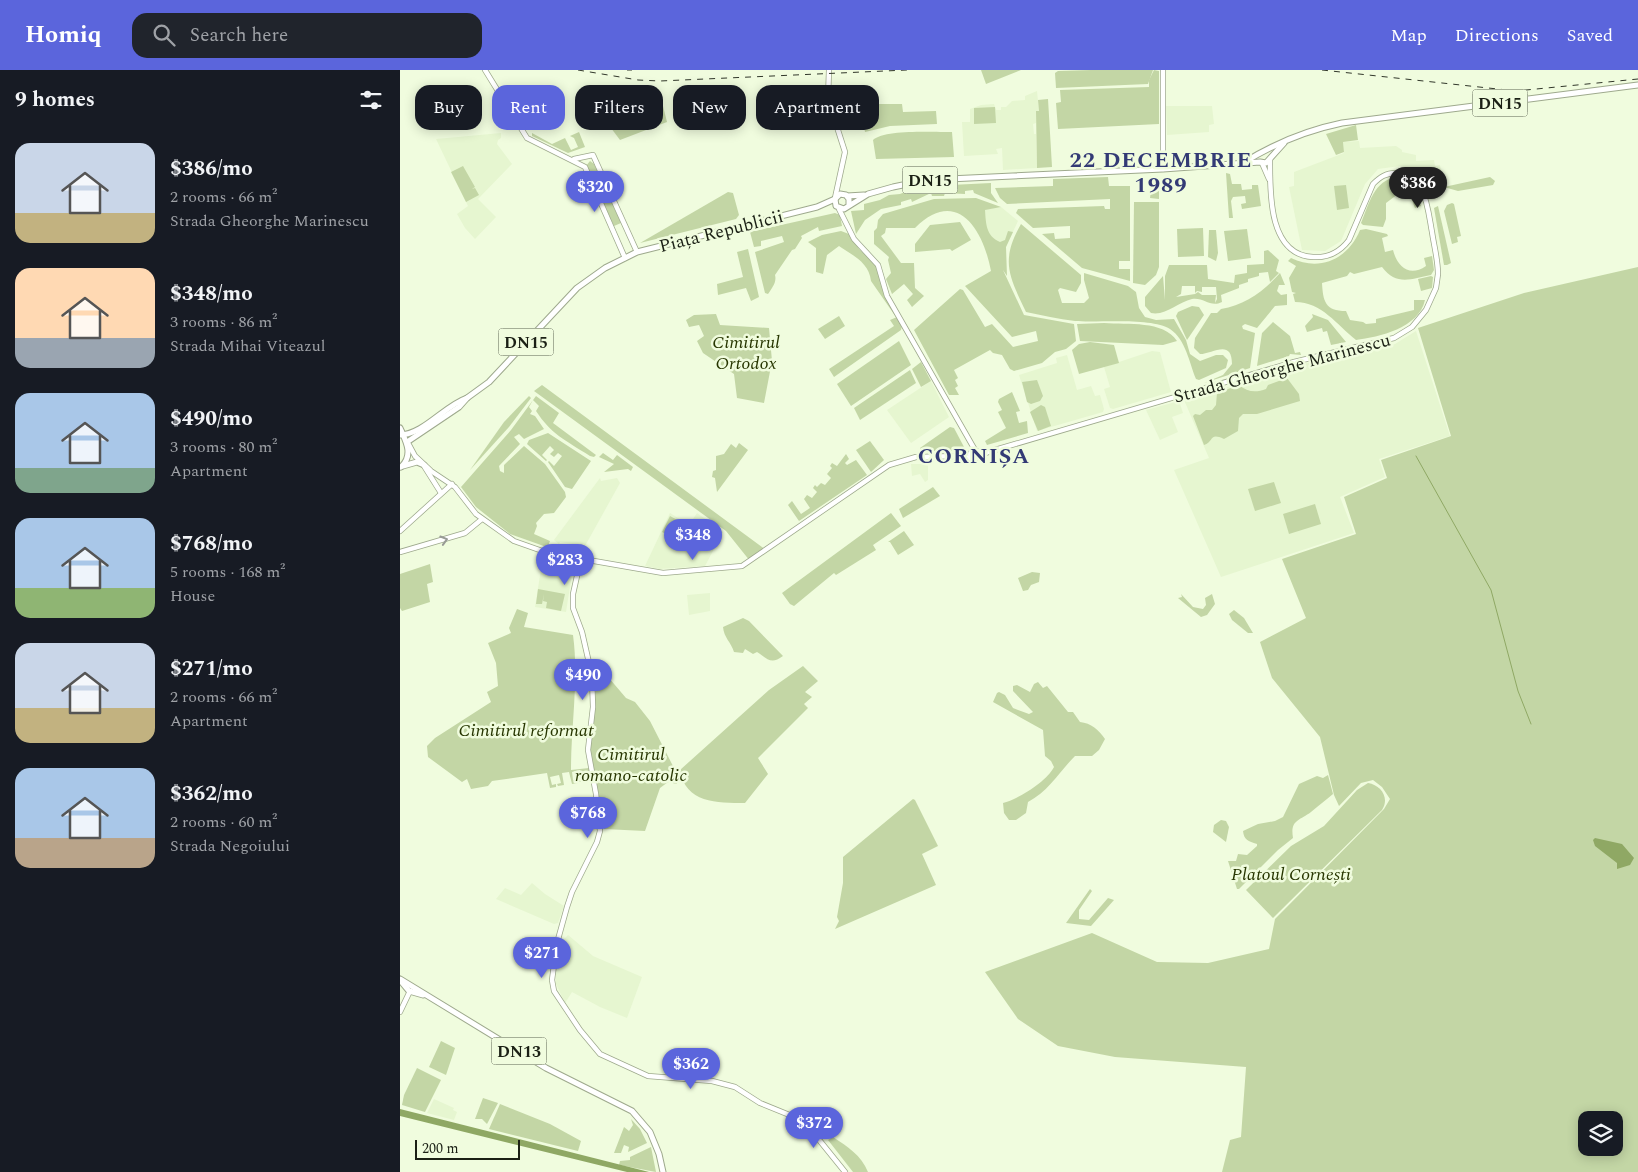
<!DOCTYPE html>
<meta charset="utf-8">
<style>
:root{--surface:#171b24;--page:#20242c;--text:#f1f3f6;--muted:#9ea1a6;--accent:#5b65dc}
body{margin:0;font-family:Spectral,serif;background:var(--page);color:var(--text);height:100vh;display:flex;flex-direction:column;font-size:19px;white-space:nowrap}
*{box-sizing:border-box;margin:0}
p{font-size:16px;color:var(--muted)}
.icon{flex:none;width:28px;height:28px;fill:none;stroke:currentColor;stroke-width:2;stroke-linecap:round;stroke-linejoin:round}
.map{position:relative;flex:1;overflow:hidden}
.drawer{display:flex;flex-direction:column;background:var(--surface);width:400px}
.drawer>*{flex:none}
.guide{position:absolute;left:15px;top:15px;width:475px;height:45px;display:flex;gap:10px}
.fabs{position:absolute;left:1178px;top:1041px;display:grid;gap:10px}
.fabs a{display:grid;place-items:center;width:45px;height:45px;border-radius:10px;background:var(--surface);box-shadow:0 2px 12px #0003;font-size:25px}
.scale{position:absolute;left:15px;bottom:12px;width:105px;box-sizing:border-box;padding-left:5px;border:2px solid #1b2015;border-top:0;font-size:14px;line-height:18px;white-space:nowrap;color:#1b2015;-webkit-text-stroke:4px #f0fcde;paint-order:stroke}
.price{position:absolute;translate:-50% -42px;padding:0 11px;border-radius:18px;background:var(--accent);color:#fff;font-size:16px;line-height:32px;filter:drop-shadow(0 1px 2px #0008)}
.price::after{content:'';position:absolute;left:50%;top:30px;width:15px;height:11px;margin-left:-8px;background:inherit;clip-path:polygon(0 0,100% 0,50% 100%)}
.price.active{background:#222;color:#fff}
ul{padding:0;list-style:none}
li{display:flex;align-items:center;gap:15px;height:125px;padding:0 15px}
li span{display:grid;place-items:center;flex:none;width:140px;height:100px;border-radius:15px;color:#555}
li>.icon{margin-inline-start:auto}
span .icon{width:60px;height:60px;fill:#fffc;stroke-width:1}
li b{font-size:21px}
h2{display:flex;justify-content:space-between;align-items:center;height:60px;padding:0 15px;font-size:21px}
.tag{padding:0 18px;border-radius:15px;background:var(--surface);box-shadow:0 2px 12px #0003;font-size:18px;line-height:45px}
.tag.active{background:var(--accent);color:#fff}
header{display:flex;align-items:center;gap:30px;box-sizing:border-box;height:70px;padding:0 25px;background:var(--accent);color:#fff}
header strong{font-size:24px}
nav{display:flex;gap:28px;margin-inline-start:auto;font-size:18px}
.search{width:350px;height:45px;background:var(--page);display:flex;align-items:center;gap:12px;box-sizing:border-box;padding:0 18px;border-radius:15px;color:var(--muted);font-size:19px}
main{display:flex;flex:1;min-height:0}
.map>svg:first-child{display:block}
</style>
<header>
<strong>Homiq</strong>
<div class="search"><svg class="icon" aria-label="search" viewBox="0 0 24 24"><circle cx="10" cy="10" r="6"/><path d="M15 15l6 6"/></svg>Search here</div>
<nav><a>Map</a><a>Directions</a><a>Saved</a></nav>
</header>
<main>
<section class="drawer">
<h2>9 homes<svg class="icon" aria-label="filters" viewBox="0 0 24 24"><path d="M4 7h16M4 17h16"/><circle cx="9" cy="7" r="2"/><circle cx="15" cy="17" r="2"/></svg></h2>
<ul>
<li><span style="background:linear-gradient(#c9d6e8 70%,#c2b280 0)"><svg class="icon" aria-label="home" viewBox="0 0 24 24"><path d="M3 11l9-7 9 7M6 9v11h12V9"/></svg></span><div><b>$386/mo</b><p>2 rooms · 66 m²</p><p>Strada Gheorghe Marinescu</p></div></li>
<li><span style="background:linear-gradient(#ffd9b3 70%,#9aa5b1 0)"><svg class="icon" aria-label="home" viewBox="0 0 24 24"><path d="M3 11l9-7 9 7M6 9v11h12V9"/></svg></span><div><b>$348/mo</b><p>3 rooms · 86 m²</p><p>Strada Mihai Viteazul</p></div></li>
<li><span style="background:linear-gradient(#a9c7e8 75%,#7fa58c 0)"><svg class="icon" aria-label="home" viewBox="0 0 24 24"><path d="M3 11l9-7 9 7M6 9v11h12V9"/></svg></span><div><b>$490/mo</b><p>3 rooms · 80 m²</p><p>Apartment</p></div></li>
<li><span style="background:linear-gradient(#a9c7e8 70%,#8fb573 0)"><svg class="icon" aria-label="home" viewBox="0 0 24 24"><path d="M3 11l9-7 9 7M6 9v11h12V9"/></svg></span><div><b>$768/mo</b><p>5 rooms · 168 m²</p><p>House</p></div></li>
<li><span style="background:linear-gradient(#c9d6e8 65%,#c2b280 0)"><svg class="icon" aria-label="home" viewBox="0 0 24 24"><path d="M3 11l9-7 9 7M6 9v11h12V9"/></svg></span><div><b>$271/mo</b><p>2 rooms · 66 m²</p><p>Apartment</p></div></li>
<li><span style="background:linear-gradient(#a9c7e8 70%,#b9a48a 0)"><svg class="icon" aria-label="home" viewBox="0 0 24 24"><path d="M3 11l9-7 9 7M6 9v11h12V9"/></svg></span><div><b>$362/mo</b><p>2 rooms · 60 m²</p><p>Strada Negoiului</p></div></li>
</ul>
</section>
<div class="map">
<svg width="1238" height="1102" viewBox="0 0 1238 1102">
<rect width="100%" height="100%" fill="#f0fcde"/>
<g fill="#e6f6d0">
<path d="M637 21 639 41H636V53L633 54 634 64H636L637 98 603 100 602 78 596 79 598 84 564 86 562 52H570V39L581 35 594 34 596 40H601V37H606L612 31 625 30V26Z"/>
<path d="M766 36H812L814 54 809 55V62L767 65Z"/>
<path d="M101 63V68L98 70 97 74 112 94 78 129 96 147 75 169 65 158 57 144 68 136 36 69Z"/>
<path d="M959 71 960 78 996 76 1002 80V82L1016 85V91L1034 90 1035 96 1040 95 1042 106 1028 110 1011 99 1000 96 978 99 965 114 941 171 925 181 902 180 889 117 894 116V102L944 83 943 72Z"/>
<path d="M601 137 618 151 606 177 595 178 583 161 580 140Z"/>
<path d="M1016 261 1050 366 979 389 985 407 940 427 954 463 821 507 774 400 809 388 784 330 930 286 980 278 995 274Z"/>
<path d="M752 281 760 282 771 322 713 339 710 338 704 319 710 317 704 297Z"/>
<path d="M667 285 677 320 691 316 695 326 700 325 704 339 703 342 637 361 619 305 657 293 656 288Z"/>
<path d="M531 311 549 347 511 373 487 340Z"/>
<path d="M779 331 783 343 772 347 778 362 760 370 746 340Z"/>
<path d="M511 394H528V410L525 412 520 404 512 406Z"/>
<path d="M200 408 201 411 217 408 220 413 185 476 160 472 159 474 154 470Z"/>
<path d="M270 443 289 455 297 443 323 462 305 496 260 499 245 496Z"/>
<path d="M153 492 173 498 166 542 135 537 142 493 152 495Z"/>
<path d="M310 523V541L289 545 287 525Z"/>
<path d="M132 813 145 824 164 836 158 853 154 854 96 829 105 818 121 825Z"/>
<path d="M168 865 193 886 242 907 227 948 200 937 172 922 165 933 156 914V904L161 869 163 870Z"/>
<path d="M34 1029 54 1038 53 1040 57 1042 54 1050 27 1043Z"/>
</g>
<g fill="#c3d6a5" fill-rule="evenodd">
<path d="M581 0H621L586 14Z"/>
<path d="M691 0H753L748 14 656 18 655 3 658 1Z"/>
<path d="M754 0 759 1V54L658 59 656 33 661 32 660 20 749 17V10Z"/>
<path d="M196 21 199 31 217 28 223 55 252 48 249 39 227 44 223 32 228 28H261L267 52 220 70 187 26Z"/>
<path d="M648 29 652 97 637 98 636 41H639L638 30Z"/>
<path d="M466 34H502L503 42 536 41 537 54 490 56 465 62 460 37Z"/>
<path d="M595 37 596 53 574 54V38Z"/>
<path d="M956 55 958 70 943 72 944 82 936 85 926 64Z"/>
<path d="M179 62 185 77 168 83 132 66V63L152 74 165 68 171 80 178 77 174 68 170 66Z"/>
<path d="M552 62 554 87 476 89 473 70C484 59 535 62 552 62Z"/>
<path d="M190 91 194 94 221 153 214 156 186 96Z"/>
<path d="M63 96 75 117 72 119 75 118 79 125 66 132 51 102Z"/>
<path d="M826 103 830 104 832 114H841L842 120 852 119V115H858L861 136 842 139 841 134 846 133 845 126 833 127 831 131 833 148H829Z"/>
<path d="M750 106H757L759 110V129L750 128 752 114H750Z"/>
<path d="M708 107 709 116H730V191H719V199H730V211L682 198 642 164 654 163 655 169 670 168V156L633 158 616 143 618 139 704 136 705 139H710V129L607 134 600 128 595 118 653 116V109Z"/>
<path d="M997 107C1012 110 1017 122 1021 136L1015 138 1010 125 1002 121 986 133V149L983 157 963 155 961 153C969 134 974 110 997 107Z"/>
<path d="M1090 107 1095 111 1093 115 1058 121 1044 117Z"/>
<path d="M591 113V123L598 133 574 123 573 120 565 121V124L545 123 544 126H532L531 123 512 132 511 129 501 132V135L481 139 465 150 456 164 451 141 464 140V134L480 130 489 125 500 124 510 120 531 116Z"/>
<path d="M946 115 949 138 937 140 934 116Z"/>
<path d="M328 122 333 123 339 145 336 149 240 173Z"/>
<path d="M576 128 601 137 585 140C586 154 586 166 600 172L605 170 608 161 613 162 606 177 607 206 603 200 624 245 674 254 676 271 666 279 655 282 642 293 614 301 610 299 602 285 593 283 590 280 554 300 558 308 555 310 558 316 555 318 559 325H549L514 260 560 219 563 220 585 257 592 254 613 277 638 271 636 261 612 267 565 216 591 201C583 158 556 117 515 158H486L485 163 481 166 501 193H514L515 218 524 226 512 237 507 230 513 224 504 214 492 224 486 209 491 203 488 190 489 187 474 174V161L477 158 478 150 483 144 534 129Z"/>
<path d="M734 132H759V197L756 205 745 215 733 213Z"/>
<path d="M1052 133 1054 134 1061 166 1057 167 1058 172 1052 174 1044 141 1047 135Z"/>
<path d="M1038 136 1051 193 1047 195H1044L1034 138Z"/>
<path d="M435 143 440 145 442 156 419 161 418 157 401 166 402 168 395 179 392 180 375 205C377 212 372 218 368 224L365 223 355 182 384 172 382 166 361 171V176L354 177 350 162Z"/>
<path d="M560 152 571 170 552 181 550 179 515 182V174L530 155Z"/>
<path d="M621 154 681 205V213L676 222 660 218 658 220 662 233H684L689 228 684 210V203L728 216 736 222 739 238 745 247 756 250 774 249 786 270 790 284 800 291 816 285H823L828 290 826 298 799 310 796 309C789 292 786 270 770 259 751 247 698 253 675 251 658 249 642 245 626 242 609 206 600 191 621 154Z"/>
<path d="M803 158 804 186 778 187 777 159Z"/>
<path d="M847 159 851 188 828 191 824 161Z"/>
<path d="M966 159 987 164 988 166 982 168 985 182 993 180C997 196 1009 208 1026 196L1024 188 1032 186 1034 200 1031 205C1011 209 996 216 982 197L954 204 950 202 947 206 922 213C923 231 925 241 946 241L950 250 963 252 966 254 976 253V249L1014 240V230H1025C1019 258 979 267 956 270 937 255 922 232 895 232L893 224 896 223 892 222 889 208 896 196 888 191 891 188C920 202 948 189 960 160Z"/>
<path d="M809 160H816L818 183 816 191 808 187Z"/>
<path d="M441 161 449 164 459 179 477 196 485 226 496 247 471 211C469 192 452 185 439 176L427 185 423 204 416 202V178L408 172 422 165Z"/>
<path d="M348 179 359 227 351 231 346 218 318 225 317 214 343 207 337 182Z"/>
<path d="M868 180 879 190 876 201 879 203 870 212 868 202 859 203V206L848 209V212L839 215V218L821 225 822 232C810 238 804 227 792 229 778 232 766 246 751 243L745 236V227L763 206 765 230V206L769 195H807L808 209 834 213 835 205 847 203V195L864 194V181ZM782 216H795V223L797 221 802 222V217H816L817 229 815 233 816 225H802L798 222 795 224 776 227 781 224Z"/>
<path d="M1238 197V1102H822L830 1070 841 1067 846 997 715 987 658 976 618 949 585 902 692 863 757 892 808 893 869 879 875 849 984 739 990 729 982 717 973 710 961 713 939 736 934 725 920 667 872 608 860 572 906 548 882 489 956 464 944 427 987 408 981 390 1051 366 1018 258 1124 223ZM1186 1050H1214V1078H1186Z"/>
<path d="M880 203 885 215H879L877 221 881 225 887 224V235L875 236 857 258 845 254 842 256 843 259 855 263 850 298 804 313 823 305 832 294C832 268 812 284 800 284L794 278 795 268 811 243H817L821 239C845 235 864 221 880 203Z"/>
<path d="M1031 206 1033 207 1032 218 1021 221 1018 209Z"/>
<path d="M792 236 799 237 804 245 787 270 776 246 778 242Z"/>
<path d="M316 244 320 255 369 258 372 291 364 333 337 328 334 304 303 283 297 271 304 266 299 255 289 257 286 250 294 245Z"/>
<path d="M912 244 928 250 946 272 931 275 927 261 923 262 922 258 907 262 905 256 913 247Z"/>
<path d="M439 246 445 256 425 269 418 259Z"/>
<path d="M497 247 502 256 501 260 434 307 429 299 494 256 490 250Z"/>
<path d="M873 252 890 266 895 283 900 282 901 285 890 284 889 286 857 296 862 263Z"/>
<path d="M704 253C728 255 763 250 777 271L763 275 680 271 677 254Z"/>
<path d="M499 271 511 295 451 336 437 314Z"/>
<path d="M690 272 714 275 719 293 679 304 672 280 679 274Z"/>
<path d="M521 292 531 311 521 317 512 299Z"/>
<path d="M510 300 516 313 460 350 454 338Z"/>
<path d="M887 308 899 324 900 331 857 344H843L839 348 838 361 824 369C809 362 814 372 804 375L793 346 795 344 800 345 806 340H812L816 335 817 323 839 315C847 322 856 323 866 319L868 315Z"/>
<path d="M637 310 643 326 640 331 631 334 627 332 622 312Z"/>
<path d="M142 315 366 480 350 491 326 461 134 321Z"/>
<path d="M612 322 620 341 616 342 619 353 627 351 628 363 587 375 585 371 606 358 598 342 602 340 598 332 599 329Z"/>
<path d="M129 326 131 328 109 357 70 400 104 352Z"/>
<path d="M136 326 159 343 153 353 196 385 194 387 190 386C165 370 151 364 136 341L139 336 133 330 129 337 132 341 130 344 135 346 144 359 124 369 119 364 114 367 120 374 99 396 100 401 104 403V395L124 376 145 394 165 422 166 427 154 443 144 444 136 453 137 456 134 464 150 471 148 476 155 480 110 464 76 437 61 417 111 360Z"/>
<path d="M641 335 645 337 651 356 638 361 630 342Z"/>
<path d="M550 357 554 358 564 377 562 381H521L520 378Z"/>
<path d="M148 363 191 391 172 419 165 417 148 392 149 391 154 396 162 386 158 383 154 387 150 384 154 380 150 376 142 385 147 390 146 391 127 374 129 370Z"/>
<path d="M470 371 484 390 471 402 456 380Z"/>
<path d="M339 373 348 380 317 422 315 408 312 407 313 401 316 400V386L324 384 331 374 336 378Z"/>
<path d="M203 383 213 390 217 385 233 397 231 401 228 399 204 402 214 394 199 387Z"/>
<path d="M446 384 449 389 445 393 447 395 456 390 467 405 399 451 388 435 392 431 401 444 410 438 404 429 407 425 412 428 417 422 413 418 415 415 417 417 421 413 425 415 431 408 427 404 432 398 430 396 432 393 437 396Z"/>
<path d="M874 412 881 433 855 441 848 419Z"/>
<path d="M533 417 540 426 503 448 499 439Z"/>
<path d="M915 434 921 454 889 464 883 444Z"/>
<path d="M491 443 501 456 473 475 476 480 436 505 434 503 394 536 390 534 382 523Z"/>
<path d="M270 446 281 452 273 467 262 462Z"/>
<path d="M504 461 514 475 498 485 490 472H488Z"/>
<path d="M30 494 33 512 27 514 30 532 2 541 0 538V504Z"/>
<path d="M632 502 640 503 639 512 631 515 628 520 623 521 618 508Z"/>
<path d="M138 519 165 524 161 541 146 538 147 532 143 531 144 524 142 534H136Z"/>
<path d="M781 524 793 537 803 539 806 535 805 528 812 524 815 534 807 545 801 547 778 528 782 527Z"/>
<path d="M117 539 128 543 124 557 173 565C179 609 171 655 171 700L189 698 191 709 179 712V709L182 708 180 700 172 702 173 710H177L178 713 172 714 169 702 162 703 164 715 158 716 157 714 161 713 159 705 150 707 152 715 156 714V717L150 718 147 703 92 711 88 716 71 719 67 709 62 712 28 687 27 676 35 668 91 632 87 622 98 616 96 593 88 573 111 563 109 558Z"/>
<path d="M834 540 844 548 853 563H848L832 550 829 544Z"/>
<path d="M343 548 349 551 383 586C371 595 368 589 357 582L353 584 345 579 343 583 334 582C331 572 324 568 323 557Z"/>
<path d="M403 596 418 611 405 622 412 627 404 634 408 638 358 688 368 704 345 733C317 733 285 733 280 700L369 620Z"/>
<path d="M209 608 226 628 235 632 250 651 275 700 277 714 268 712 260 718 245 761 204 759 190 684 196 617 199 612Z"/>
<path d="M638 612 643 618 647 616 668 642H673L680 652C691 653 699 660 705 669L699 680 692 686H675C659 702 649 721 628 732L626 743 616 750H609L604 743 603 733C619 729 647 711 654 697L651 691 645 686 643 660 593 632 597 623 599 622 605 625 613 638 629 644 633 642 613 621V616L617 615 630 622 634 614Z"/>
<path d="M928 705 933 724C926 730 918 736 911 742 899 751 890 750 893 768L878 780 839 819H837L828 791H836L838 784 847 785 857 776V774C848 771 844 770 843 761L858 754 875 751 883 747 899 714 917 706 923 708Z"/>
<path d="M968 713C981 715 990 728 982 740L873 848 846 820 891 776 924 756 957 720Z"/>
<path d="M513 729 515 730 538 776 522 784 536 815 435 859 439 851 437 847 443 813V787Z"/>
<path d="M821 750 826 751 829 757 826 772 813 762 814 755Z"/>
<path d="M690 819 692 821 679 840V849L689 850 708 828 714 830 691 856 666 853Z"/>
<path d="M41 971 55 978 46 1005 29 997Z"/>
<path d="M17 998 41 1010 25 1042 2 1035 4 1025Z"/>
<path d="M83 1028 98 1033 87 1054 82 1049H75Z"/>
<path d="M100 1034 150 1054 181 1071 178 1081 89 1059Z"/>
<path d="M231 1049 240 1059 247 1073 228 1082 229 1077 224 1075 221 1083H214L224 1057 229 1061 233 1055Z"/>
<path d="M433 1067C448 1077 461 1085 468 1102H453L428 1070Z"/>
<path d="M251 1077 256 1102 219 1095 220 1091 230 1090V1087Z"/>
</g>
<g fill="#8fa864">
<path d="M1195 768 1222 774 1234 788 1230 795 1217 799V793L1195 776 1193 770Z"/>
<path d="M0 1039 249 1102H227L0 1046Z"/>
</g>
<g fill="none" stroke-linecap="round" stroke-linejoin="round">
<path stroke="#8fa864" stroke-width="1" d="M1016 386 1091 520 1118 621 1131 654"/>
<g stroke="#9ea98d" stroke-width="6">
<g id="secondary">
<path d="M85 0 127 68 185 97 225 188"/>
<path d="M429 0 428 29 445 82 435 128"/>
<path d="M763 0V99"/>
<path d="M174 89 193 85 237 182"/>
<path d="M862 93 869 109"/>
<path d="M439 139 454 169 478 195 487 226 575 380"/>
<path d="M8 373 15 386 31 401 55 417 76 444 114 471 148 483 263 503 342 496 489 395 516 387 561 386 575 389 588 382 894 292 994 268 1012 257 1026 240 1036 218 1038 204C1038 190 1034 176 1032 162 1028 142 1026 101 996 103 986 103 980 107 973 114L949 170C940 182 928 188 913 187 868 185 870 122 870 89"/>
<path d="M572 388 570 384 572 381 586 382"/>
<path d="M24 396 41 423"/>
<path d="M0 461 52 414"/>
<path d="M0 482 65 463 82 449"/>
<path d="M181 488 173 524V538L182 562 192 606 193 637 188 680 196 724 200 761 197 772 172 822 167 837 157 873 152 910 154 921 180 960 200 984 248 1006 312 1011 335 1017 360 1033 392 1046 400 1051 420 1071 445 1102"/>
<path d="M0 942 10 921"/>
</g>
</g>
<g stroke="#9ea98d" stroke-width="7">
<g id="primary">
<path d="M843 93C872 75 908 60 942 53L1238 15"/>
<path d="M447 126 464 125"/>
<path d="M449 135V129L446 125 440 124 435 129 436 136 444 139 468 124 493 117 527 110 763 99 860 92 866 93 884 73"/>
<path d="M0 358C6 371 14 385 1 397"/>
<path d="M0 365C24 364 44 336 67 328"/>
<path d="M7 372 59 337 67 328 89 312 177 218 205 198 237 182 417 137 435 129"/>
<path d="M3 396 17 392 24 395"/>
<path d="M0 909 146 998 232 1041 250 1062 259 1084 263 1102"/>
<path d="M0 910 9 921 23 925"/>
</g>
</g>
<use href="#secondary" stroke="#fff" stroke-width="4.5"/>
<use href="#primary" stroke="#fff" stroke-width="5"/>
<g stroke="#31372a" stroke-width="1" stroke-dasharray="6 6" stroke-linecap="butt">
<path d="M178 0 238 10 260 11 507 0"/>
<path d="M227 0H232"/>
<path d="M922 0 1116 21 1238 9"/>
</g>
</g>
<defs><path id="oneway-chevron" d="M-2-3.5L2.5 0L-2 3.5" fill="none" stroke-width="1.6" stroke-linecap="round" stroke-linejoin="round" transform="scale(1.25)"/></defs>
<use stroke="#989b96" href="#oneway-chevron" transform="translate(44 470) rotate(-17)"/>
<g text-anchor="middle" stroke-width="5" stroke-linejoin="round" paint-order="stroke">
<g fill="#f0fcde" stroke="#5b6251" stroke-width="1">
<rect x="1072.5" y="19.5" width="55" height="27" rx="4"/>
<rect x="502.5" y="96.5" width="55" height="27" rx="4"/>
<rect x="98.5" y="258.5" width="55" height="27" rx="4"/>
<rect x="91.5" y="967.5" width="55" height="27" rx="4"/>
</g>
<g font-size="16" font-weight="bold" fill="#1b2015">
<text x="1100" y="39">DN15</text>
<text x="530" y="116">DN15</text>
<text x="126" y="278">DN15</text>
<text x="119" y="987">DN13</text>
</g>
<g font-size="18" fill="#1b2015" stroke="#f0fcde">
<text transform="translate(321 161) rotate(-14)" y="6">Piața Republicii</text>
<text transform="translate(882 298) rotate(-15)" y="6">Strada Gheorghe Marinescu</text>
</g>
<g font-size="18" font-style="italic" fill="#273601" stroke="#f0fcde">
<text x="346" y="278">Cimitirul<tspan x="346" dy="21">Ortodox</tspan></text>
<text x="126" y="666">Cimitirul reformat</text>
<text x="231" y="690">Cimitirul<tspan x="231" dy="21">romano-catolic</tspan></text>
<text x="891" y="810">Platoul Cornești</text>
</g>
<g font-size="22" font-weight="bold" letter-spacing="1" fill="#333a75" stroke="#f0fcde">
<text x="761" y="97">22 DECEMBRIE<tspan x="761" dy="25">1989</tspan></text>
<text x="574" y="393">CORNIȘA</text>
</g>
</g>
</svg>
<div class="fabs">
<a><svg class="icon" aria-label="layers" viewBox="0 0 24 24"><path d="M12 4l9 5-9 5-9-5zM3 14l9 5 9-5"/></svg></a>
</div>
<div class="scale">200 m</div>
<b class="price active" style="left:1018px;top:139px">$386</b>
<b class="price" style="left:195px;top:143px">$320</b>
<b class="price" style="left:293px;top:491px">$348</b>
<b class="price" style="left:165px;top:516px">$283</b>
<b class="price" style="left:183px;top:631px">$490</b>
<b class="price" style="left:188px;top:769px">$768</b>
<b class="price" style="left:142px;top:909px">$271</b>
<b class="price" style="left:291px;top:1020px">$362</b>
<b class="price" style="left:414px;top:1079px">$372</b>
<div class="guide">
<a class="tag">Buy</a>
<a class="tag active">Rent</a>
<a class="tag">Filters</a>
<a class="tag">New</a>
<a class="tag">Apartment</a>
</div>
</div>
</main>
